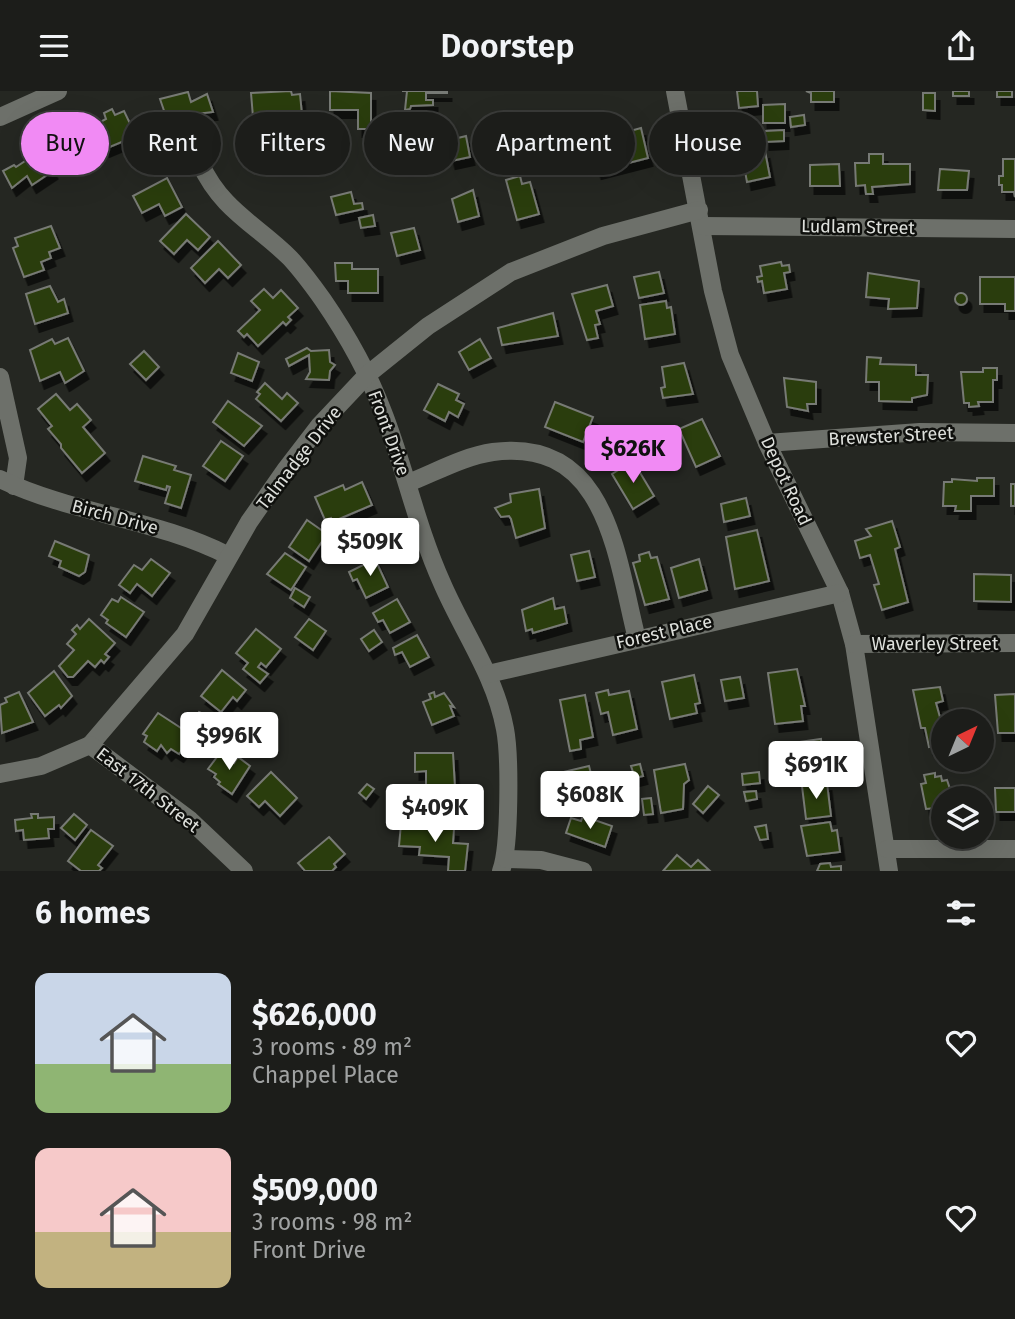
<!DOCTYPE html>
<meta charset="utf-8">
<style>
:root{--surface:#1c1d1a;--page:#252623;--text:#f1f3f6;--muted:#a0a2a2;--line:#3a3b39;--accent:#f18af4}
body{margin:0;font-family:"Fira Sans",sans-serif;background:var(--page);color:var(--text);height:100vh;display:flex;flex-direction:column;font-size:26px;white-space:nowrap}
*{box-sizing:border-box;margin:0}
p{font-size:23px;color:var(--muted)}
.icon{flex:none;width:38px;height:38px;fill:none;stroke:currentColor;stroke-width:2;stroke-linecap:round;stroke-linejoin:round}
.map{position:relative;height:780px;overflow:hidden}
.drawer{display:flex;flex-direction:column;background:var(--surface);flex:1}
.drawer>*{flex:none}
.hud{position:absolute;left:21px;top:21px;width:973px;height:63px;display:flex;gap:14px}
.needle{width:46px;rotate:43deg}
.fabs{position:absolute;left:931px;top:618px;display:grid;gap:14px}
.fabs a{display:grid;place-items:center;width:63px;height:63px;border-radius:50%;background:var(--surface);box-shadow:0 7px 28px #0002,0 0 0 2px var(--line);font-size:35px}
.price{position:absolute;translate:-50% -60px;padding:0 16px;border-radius:7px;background:#fff;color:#222;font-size:23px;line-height:46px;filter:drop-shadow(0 2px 4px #0008)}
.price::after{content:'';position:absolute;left:50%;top:42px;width:21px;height:16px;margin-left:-10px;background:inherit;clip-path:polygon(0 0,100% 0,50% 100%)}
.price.selected{background:var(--accent);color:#111}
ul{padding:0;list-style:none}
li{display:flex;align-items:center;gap:21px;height:175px;padding:0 35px}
li span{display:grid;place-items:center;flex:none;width:196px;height:140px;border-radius:14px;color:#555}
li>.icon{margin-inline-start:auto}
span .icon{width:84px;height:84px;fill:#fffc;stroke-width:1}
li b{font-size:30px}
h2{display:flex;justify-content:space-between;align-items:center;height:84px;padding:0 35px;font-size:30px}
.tag{padding:0 24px;border-radius:32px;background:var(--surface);box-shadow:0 7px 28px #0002,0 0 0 2px var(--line);font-size:24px;line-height:63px}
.tag.selected{background:var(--accent);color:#111}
header{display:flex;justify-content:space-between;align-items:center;height:91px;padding:0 35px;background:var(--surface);font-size:32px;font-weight:600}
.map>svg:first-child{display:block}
</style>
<header><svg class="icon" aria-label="menu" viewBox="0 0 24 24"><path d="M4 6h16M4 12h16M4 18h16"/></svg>Doorstep<svg class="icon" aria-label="share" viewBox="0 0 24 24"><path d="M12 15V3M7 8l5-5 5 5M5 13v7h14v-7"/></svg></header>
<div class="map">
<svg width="1015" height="780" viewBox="0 0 1015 780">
<defs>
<filter id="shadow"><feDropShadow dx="4.5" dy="8" stdDeviation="0" flood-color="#0009"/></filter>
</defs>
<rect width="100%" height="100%" fill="#252722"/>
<g fill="#2c3d0b" stroke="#777a74" stroke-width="2" filter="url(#shadow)">
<path d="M291 0 292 4 300 3 302 24 288 25 289 31 274 32 269 24 253 26 251 2Z"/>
<path d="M330 0 371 2V35H388V54H370V38H358V19H330Z"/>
<path d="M402 0H447V2H426V9H433V14L411 15 410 18 405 19 407 0Z"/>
<path d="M737 0H757L758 15 739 17Z"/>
<path d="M806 0H834V11H811V2Z"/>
<rect x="953" y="0" width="16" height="5"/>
<rect x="997" y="0" width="15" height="6"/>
<path d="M188 1 191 11 207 3 213 21 195 23 196 26 169 34 160 8Z"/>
<path d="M923 2H935V20L923 19Z"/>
<path d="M785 13V32H763V14Z"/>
<path d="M112 18 115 24 124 20 136 45 105 58 100 47 95 49 97 54 80 62 72 43 87 36 85 32 92 29 95 34 106 28 104 22Z"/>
<path d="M804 24 805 34 791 36 790 26Z"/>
<path d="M641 37 648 67 597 80 590 57 607 53 605 47Z"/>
<path d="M526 39 528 44 534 42 539 57 515 65 508 45Z"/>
<path d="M784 39V50L765 51V40Z"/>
<path d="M466 45 470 66 451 70 446 50Z"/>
<path d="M441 53 444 63 434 67 431 56Z"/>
<path d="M42 59 53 80 32 94 27 85 12 97 3 80 14 74 16 76Z"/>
<path d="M765 60 770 86 747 91 742 64Z"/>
<path d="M869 63H883V73H910V93L872 96 873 103H866L865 94 856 95 855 72H869Z"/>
<path d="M1003 68H1015V106L1014 101H1002V94H999V85H1003Z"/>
<path d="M839 73 840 95H810V74Z"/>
<path d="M940 78 969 80 967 99H938Z"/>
<path d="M520 85 522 93 530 91 539 123 517 129 506 89Z"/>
<path d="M167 87 182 116 165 125 159 113 142 122 133 105Z"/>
<path d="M473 99 479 125 458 131 452 108Z"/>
<path d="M351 101 354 113 362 112 363 118 336 124 331 106Z"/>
<path d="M186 123 210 146 198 159 187 149 174 163 160 150Z"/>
<path d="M373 124 375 135 361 137 359 127Z"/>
<path d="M51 135 60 157 49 161 51 167 41 171 44 179 24 186 13 157 18 155 15 147Z"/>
<path d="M414 137 420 159 397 165 391 142Z"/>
<path d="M218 150 241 174 228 187 219 178 205 192 191 177Z"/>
<path d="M781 171 782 175 789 174 790 181 784 182 787 198 764 202 762 190 758 191 757 186 762 185 760 175Z"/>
<path d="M335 172H352V178H378V202H348V190H336Z"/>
<path d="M659 181 664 202 639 207 634 186Z"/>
<path d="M868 182 919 190 917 217 888 218 889 208 866 206Z"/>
<path d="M980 186H1015V220H1005V213H980Z"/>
<path d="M607 194 613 215 596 220 600 233 595 234 598 247 587 249 572 203Z"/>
<path d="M50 195 58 211 64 208 68 222 35 233 26 203Z"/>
<path d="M264 198 273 207 281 199 298 217 288 226 291 229 286 234 283 231 258 255 247 243 244 246 238 240 260 219 251 210Z"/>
<circle cx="961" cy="208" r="6"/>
<path d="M666 210 667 217 671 216 675 243 645 248 640 214Z"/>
<path d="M553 222 558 245 502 254 498 237Z"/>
<path d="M68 247 84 280 65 292 60 281 40 290 30 259 52 248 55 253Z"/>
<path d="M480 248 491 267 469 279 459 261Z"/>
<path d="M307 257 311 260 329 259 330 271 335 274 330 280 329 289 306 288 310 281 309 264 289 275 286 268Z"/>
<path d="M144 260 159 276 146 289 130 273Z"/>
<path d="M238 262 259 271 252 290 231 282Z"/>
<path d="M867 266 881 267 880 273 916 274V284H928L927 304 912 307V311L879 310V291H866Z"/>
<path d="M684 272 693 303 663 307 661 297 665 296 662 276Z"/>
<path d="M983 277H997V289H993V311H978L979 315 969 316V312H964L961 281H983Z"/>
<path d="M784 287 816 291V313H807L808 320 787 316Z"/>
<path d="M265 292 282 308 287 302 298 312 281 330 256 308 260 303 257 301Z"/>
<path d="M438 293 459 303 456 309 464 313 458 326 449 321 445 330 424 319Z"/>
<path d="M56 303 70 319 77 313 91 329 83 336 105 362 82 382 61 357V353L48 338 52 335 38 318Z"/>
<path d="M228 310 262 335 244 355 213 331Z"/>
<path d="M555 311 593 326 583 351 545 336Z"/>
<path d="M702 328 720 365 696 376 679 338Z"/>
<path d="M221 350 243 365 225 390 203 375Z"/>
<path d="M143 365 176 375 174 379 191 384 181 417 165 412 170 396 167 395 166 399 135 390Z"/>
<path d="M633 370 654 405 633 418 612 383Z"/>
<path d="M977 387H994V405H971V420H955L956 415H943L944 391H952V388L977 390Z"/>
<path d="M362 391 372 414 332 431 331 427 325 429 315 406 343 394 345 399Z"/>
<rect x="1011" y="393" width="4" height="22"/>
<path d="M539 398 545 437 516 447 511 428 509 425 501 426 495 417 511 411 510 403Z"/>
<path d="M746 407 750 425 724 431 721 413Z"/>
<path d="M307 429 327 443 309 470 289 456Z"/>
<path d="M892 430 900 456 895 458 908 511 882 519 874 494 879 493 870 464 860 467 855 450 871 445 866 438Z"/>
<path d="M757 439 769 490 735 498 726 446Z"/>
<path d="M55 450 89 464 85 481 79 485 59 476 61 470 49 465Z"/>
<path d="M589 460 595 486 577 490 571 464Z"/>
<path d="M649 461 651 467 657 466 669 508 645 514 633 472 640 470 639 464Z"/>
<path d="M285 462 306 476 291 499 267 483Z"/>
<path d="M151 468 170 482 152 505 137 493 130 502 119 494 134 474 142 479Z"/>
<path d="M375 468 388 496 366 507 357 488 353 490 349 481Z"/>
<path d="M699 468 707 499 679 507 671 477Z"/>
<path d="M974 483 1011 484V511L974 510Z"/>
<path d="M295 497 310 506 304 516 290 507Z"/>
<path d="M121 506 144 521 126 546 106 532 108 529 101 524 112 508 118 511Z"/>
<path d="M553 507 555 518 564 516 567 532 533 542 532 538 526 540 522 519Z"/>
<path d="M397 508 410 531 390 542 383 529 378 531 373 522Z"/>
<path d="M89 528 115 552 105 563 109 566 104 572 101 569 95 576 88 570 73 586H68L59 575 74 559 67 553 76 543 72 539 77 534 80 538Z"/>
<path d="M309 528 326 540 313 559 295 546Z"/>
<path d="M256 538 281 558 266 576 261 572 258 576 268 583 260 592 243 578 248 572 236 562Z"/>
<path d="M374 539 382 551 369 560 361 548Z"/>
<path d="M417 544 429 566 410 576 402 561 395 564 393 557Z"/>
<path d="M797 578 805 615H801L803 630 775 633 768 582Z"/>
<path d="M222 579 246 599 237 610 233 606 221 621 201 605Z"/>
<path d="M54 580 72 605 61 617 59 614 45 625 28 602Z"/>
<path d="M694 584 700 612 695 613 697 622 670 628 662 591Z"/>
<path d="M740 586 744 607 725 610 721 589Z"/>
<path d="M940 596 943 610 936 612 943 637 940 638 943 653 929 656 925 637H921L913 599Z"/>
<path d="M608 599 609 604 629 600 637 638 613 644 608 621 601 623 596 602Z"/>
<path d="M19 601 33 631 2 642 0 614 7 611 5 607Z"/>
<path d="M434 601 435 606 444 602 454 616 450 615 454 625 432 634 423 611 431 608 429 603Z"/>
<path d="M1015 603V642H998L995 604Z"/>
<path d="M585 604 593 646 580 649 581 658 570 660 560 609Z"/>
<path d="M199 621 216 630 205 649 188 639Z"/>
<path d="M158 622 187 641 183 646 189 650 179 663 171 658 167 662 161 654 157 660 144 651 147 645 143 643Z"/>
<path d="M821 648 824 673 782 680 778 654Z"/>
<path d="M220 662 234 672 238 666 250 675 232 703 218 693 220 691 214 686 216 683 208 678Z"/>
<path d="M415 662H453L455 697 426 698V680L415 681Z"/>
<path d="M640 673 643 685 635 687 631 675Z"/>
<path d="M685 673 689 689 684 693 683 718 661 722 654 679Z"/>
<path d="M589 675 595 698 557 708 551 684Z"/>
<path d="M271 681 297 707 280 725 265 710 259 716 247 705Z"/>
<path d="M759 681 760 692 743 694 742 683Z"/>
<path d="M935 682V686L941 685 942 690 947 689 953 707H943V711L935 712V717L926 718 921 693 926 692 924 684Z"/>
<path d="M827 692 831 725 806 728 802 695Z"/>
<path d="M367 693 374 698 366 708 359 702Z"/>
<path d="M708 695 719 704 703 722 693 713Z"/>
<path d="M995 697H1015V721H996Z"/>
<path d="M756 700 757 708 746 710 744 701Z"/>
<path d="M651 707 653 723 644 724 642 708Z"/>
<path d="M31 723H38V727L54 726V738H48L49 747 24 749 23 739 16 740 15 729 32 727Z"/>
<path d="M74 723 87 734 75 749 61 737Z"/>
<path d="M583 725 612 735 605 756 566 742 571 727 581 730Z"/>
<path d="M830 731 832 740 837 739 840 761 807 765 801 735Z"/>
<path d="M401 733 454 738 453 752 468 753 465 780H448L449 766 419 764 420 756 399 755Z"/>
<path d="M766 734 768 748 760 749 755 736Z"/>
<path d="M91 739 113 755 98 774 102 777 99 780H81L68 770Z"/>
<path d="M329 746 345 763 334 773 336 776 332 780H305L298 772Z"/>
<path d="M677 764 691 776 698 769 709 779 663 780Z"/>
<path d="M830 772 831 776 841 775V780H817L820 773Z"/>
</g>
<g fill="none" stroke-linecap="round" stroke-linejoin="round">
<g stroke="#6d706a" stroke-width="18">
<path d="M675 0 713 200 730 264 767 352 840 502 854 553 889 780"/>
<path d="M0 26 58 0"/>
<path d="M200 72C222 120 256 133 290 167 302 180 313 195 323 209 347 244 368 281 383 321 405 377 417 437 442 492 463 541 495 584 505 638 510 664 510 757 501 780"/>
<path d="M702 135 1015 138"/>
<path d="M0 286 18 367 14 395"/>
<path d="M767 352 920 341 1015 342"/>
<path d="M0 388C73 423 157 428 229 465"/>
<path d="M408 392C434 382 464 365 493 361 608 346 616 466 637 548"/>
<path d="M854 553 1015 552"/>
<path d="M488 583 840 502"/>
<path d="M90 654 185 543 249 431 286 378 319 335 367 284 428 235 511 181 603 145 699 119"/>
<path d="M0 683 41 675 90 654 190 729 244 780"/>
<path d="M887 758H1015"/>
<path d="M506 768 541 769 583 780"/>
</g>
</g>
<g text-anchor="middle" stroke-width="5" stroke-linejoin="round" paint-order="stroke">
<g font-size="18" fill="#dee0dc" stroke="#0f100d">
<text transform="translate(858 136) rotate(1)" y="6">Ludlam Street</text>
<text transform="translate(389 342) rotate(70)" y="6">Front Drive</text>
<text transform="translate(891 345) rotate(-3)" y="6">Brewster Street</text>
<text transform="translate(299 367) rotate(-52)" y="6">Talmadge Drive</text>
<text transform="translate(786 390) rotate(65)" y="6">Depot Road</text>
<text transform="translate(115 426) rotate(15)" y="6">Birch Drive</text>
<text transform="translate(664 541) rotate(-13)" y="6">Forest Place</text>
<text x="935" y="559">Waverley Street</text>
<text transform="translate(148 699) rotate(38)" y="6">East 17th Street</text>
</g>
</g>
</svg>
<div class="fabs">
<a><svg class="needle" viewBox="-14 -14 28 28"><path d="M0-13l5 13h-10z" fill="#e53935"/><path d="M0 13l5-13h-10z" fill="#a0a2a2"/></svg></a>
<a><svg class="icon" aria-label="layers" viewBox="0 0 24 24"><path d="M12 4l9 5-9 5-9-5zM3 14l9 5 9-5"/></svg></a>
</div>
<b class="price selected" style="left:633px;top:394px">$626K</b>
<b class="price" style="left:370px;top:487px">$509K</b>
<b class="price" style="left:229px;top:681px">$996K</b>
<b class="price" style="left:816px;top:710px">$691K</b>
<b class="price" style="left:590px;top:740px">$608K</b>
<b class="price" style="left:435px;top:753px">$409K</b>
<div class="hud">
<a class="tag selected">Buy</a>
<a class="tag">Rent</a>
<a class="tag">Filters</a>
<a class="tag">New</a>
<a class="tag">Apartment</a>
<a class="tag">House</a>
</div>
</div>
<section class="drawer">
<h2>6 homes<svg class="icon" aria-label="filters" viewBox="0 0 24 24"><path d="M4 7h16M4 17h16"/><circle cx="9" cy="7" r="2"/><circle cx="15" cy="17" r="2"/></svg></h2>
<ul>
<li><span style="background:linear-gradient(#c9d6e8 65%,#8fb573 0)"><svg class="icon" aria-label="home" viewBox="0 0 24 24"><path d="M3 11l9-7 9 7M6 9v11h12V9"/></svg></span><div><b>$626,000</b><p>3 rooms · 89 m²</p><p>Chappel Place</p></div><svg class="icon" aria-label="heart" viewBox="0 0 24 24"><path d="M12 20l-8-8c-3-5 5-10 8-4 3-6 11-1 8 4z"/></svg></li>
<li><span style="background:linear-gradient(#f6c9c9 60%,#c2b280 0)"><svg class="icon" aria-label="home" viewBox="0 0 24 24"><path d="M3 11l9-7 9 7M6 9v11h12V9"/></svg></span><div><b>$509,000</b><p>3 rooms · 98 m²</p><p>Front Drive</p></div><svg class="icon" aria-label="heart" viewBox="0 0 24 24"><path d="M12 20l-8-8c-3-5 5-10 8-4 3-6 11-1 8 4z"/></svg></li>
</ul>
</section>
